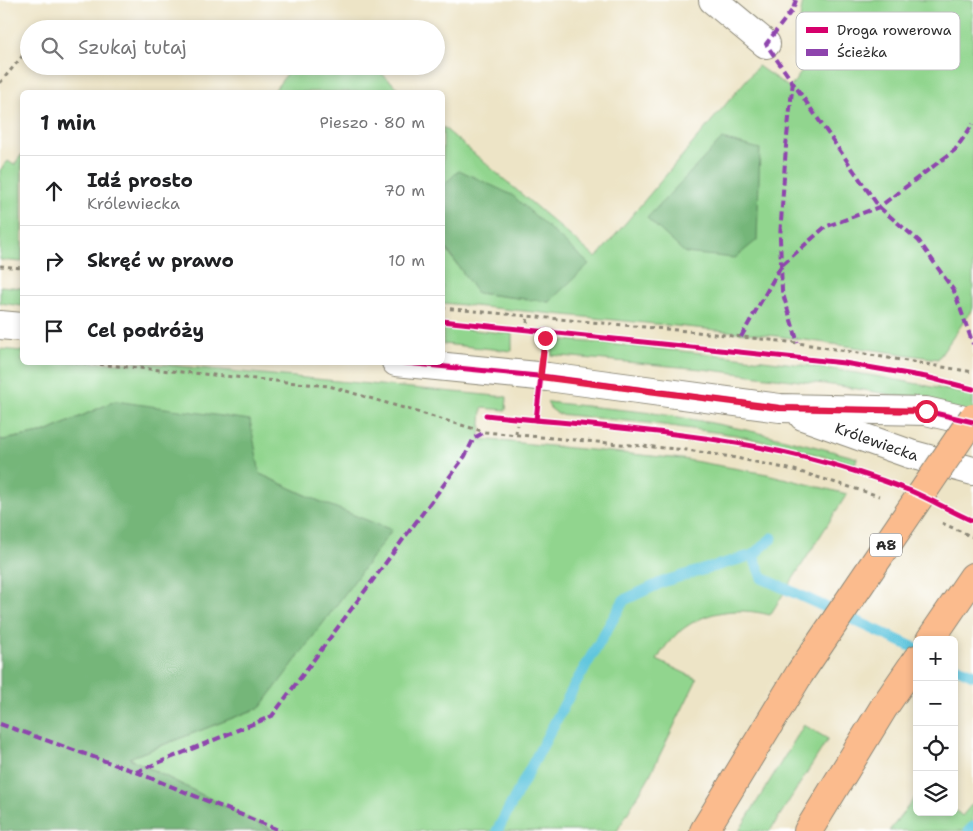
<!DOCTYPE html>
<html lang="pl">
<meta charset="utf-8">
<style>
:root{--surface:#fff;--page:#f2f2f2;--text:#202124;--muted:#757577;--line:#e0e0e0}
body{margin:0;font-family:"Shantell Sans",sans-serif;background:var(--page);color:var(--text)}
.controls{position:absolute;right:15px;bottom:15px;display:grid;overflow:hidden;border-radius:8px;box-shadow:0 2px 8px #0003}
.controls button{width:45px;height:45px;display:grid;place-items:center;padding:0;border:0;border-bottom:1px solid var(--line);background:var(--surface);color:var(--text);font:25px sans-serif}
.stop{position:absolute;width:15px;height:15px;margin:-11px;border:4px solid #e11d48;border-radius:50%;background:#fff}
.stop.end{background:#e11d48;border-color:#fff;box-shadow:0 1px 5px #0008}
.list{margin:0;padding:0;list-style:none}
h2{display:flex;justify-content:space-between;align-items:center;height:65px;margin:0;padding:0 20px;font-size:21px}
h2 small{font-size:16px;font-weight:400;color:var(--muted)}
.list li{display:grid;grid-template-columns:32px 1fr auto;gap:15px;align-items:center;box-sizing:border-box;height:70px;padding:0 20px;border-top:1px solid var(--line)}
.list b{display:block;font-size:19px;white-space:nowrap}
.list p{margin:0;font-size:16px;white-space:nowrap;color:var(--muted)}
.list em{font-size:16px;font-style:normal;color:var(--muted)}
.icon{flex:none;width:28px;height:28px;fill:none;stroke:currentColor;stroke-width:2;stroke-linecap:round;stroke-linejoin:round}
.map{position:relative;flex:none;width:973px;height:831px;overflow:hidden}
.search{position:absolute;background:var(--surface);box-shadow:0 2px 8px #0003;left:20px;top:20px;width:425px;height:55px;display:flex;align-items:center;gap:12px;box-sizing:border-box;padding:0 18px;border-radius:28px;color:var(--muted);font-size:19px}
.panel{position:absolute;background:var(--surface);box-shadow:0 2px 8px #0003;left:20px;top:90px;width:425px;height:275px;border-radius:8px}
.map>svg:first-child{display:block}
</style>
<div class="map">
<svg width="973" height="831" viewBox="0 0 973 831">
<rect width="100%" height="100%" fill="#fff"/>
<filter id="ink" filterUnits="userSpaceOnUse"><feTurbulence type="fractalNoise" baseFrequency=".02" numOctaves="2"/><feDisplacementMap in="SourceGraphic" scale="10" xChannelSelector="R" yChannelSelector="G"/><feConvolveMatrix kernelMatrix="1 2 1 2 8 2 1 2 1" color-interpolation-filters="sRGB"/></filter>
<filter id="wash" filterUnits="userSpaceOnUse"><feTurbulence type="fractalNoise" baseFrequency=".0096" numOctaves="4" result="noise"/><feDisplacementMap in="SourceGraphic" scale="20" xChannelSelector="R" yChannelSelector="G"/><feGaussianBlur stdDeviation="1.12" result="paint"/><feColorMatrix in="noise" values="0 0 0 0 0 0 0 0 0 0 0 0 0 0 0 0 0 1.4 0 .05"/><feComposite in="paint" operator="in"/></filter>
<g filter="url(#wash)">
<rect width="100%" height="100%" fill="#ede4c6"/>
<!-- green -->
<g fill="#91d58e" stroke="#5e805c">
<path d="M 804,0 L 973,0 L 973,308 L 938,359 L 777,336 L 443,303 L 442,244 L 478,293 L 549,302 L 459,170 L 443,186 L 443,127 L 596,258 L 758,66 L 790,88 L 805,67 C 802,44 796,23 804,0 Z"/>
<path d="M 293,66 L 373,66 L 403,92 L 273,92 Z"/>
<path d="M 22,154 L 22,262 L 0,260 L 0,170 L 8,161 L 14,165 Z"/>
<path d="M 0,286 L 22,288 L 22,306 L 0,303 Z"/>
<path d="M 443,327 L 512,334 L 512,351 L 443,344 Z"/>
<path d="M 565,340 C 702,353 839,364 973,396 L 973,414 L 899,396 L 840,386 L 702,369 L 551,355 L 554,347 Z"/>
<path d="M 0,349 L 22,351 L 22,362 L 146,363 L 507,397 L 506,410 L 482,408 L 480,439 L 682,459 L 767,474 L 847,494 L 770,615 C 724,603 680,617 657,660 L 697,679 L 649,777 L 617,831 L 274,831 L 129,758 L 261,707 L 321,502 L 260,474 L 115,401 L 46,432 L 3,440 L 0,439 Z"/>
<path d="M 547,402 C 583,406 618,409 653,413 C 722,423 790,439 857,458 L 855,464 L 736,435 L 648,423 L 558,414 L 550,408 Z"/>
<path d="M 804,725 L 828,739 L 770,831 L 739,831 Z"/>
<path d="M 917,795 L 917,812 L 954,812 L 954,809 L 962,816 L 973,803 L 973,831 L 889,831 Z"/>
</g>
<!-- forest -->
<g fill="#74b679" stroke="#507052">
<path d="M 722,139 L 760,149 L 757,240 L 735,258 L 685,253 L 647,218 Z"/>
<path d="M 459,170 L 512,195 L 589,264 L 549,302 L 477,293 L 443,244 L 443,186 Z"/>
<path d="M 115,401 L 250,420 L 260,474 L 321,502 L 392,530 L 261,707 L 129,758 L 274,831 L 0,831 L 0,439 L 3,440 L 46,432 Z"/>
</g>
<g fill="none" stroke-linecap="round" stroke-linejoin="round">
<!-- stream -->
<g stroke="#60c6de" stroke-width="11">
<path d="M 753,555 L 762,578 L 917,649"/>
<path d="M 954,666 L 973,675"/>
<path d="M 497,831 L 577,681 L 624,600 L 665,581 L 753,555 L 772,538"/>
<path d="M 969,831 L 973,827"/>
</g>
</g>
</g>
<g filter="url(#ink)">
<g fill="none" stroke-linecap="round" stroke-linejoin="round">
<defs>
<path id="minor" d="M 713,0 L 766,44"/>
<g id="tertiary">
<path d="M 0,325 L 22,327"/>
<path d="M 396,362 L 548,377 L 780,408 L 926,411 L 973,422"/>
<path id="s1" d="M 803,416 L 910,454 L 973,471"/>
</g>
<g id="motorway">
<path d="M 930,640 L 973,577"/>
<path d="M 704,831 L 800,673"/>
<path d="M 808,831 L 884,707 L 917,659"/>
</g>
</defs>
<!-- minor casing -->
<use href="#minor" stroke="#8c8878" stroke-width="30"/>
<!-- tertiary casing -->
<use href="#tertiary" stroke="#8c8878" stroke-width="30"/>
<!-- motorway casing -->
<use href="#motorway" stroke="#8c8878" stroke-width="30"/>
<!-- path -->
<g stroke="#8c8878" stroke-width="3" stroke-dasharray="4 4" stroke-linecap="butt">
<path d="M 0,83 L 29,48"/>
<path d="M 0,266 L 22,268"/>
<path d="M 442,308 L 697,332 L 798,343 L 973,372"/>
<path d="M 527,323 L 528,316"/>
<path d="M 76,362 L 329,386 L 485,432 L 687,450 L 731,457 L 794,470 L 879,496"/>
<path d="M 516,434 L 517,425"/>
<path d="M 942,523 L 973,537"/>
</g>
<!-- minor -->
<use href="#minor" stroke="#fff" stroke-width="28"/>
<!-- tertiary -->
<use href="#tertiary" stroke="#fff" stroke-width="28"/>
<!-- motorway -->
<use href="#motorway" stroke="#fbbb8d" stroke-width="28"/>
<defs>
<path id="motorway-bridge" d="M 800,673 L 973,418"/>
</defs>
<!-- motorway-bridge casing -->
<use href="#motorway-bridge" stroke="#8c8878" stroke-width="30" stroke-linecap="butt"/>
<!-- motorway-bridge -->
<use href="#motorway-bridge" stroke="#fbbb8d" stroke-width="28"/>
<!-- quiet -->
<g stroke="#8e44ad" stroke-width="4" stroke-dasharray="8 4" stroke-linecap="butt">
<path d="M 796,0 L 793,9 L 766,44 L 879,207 L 919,241 L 954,291 L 973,344"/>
<path d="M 793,81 L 786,146 L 780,238 L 782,291 L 798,343"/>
<path d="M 741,337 L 781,266 L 825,227 L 879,207 L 955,150 L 973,124"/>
<path d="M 0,724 L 136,772 L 272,716 L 465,456 L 474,438 L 485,432"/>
<path d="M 136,772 L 281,831"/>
</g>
<defs>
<g id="cycleway">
<path d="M 442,321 L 844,363 L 926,377 L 973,389"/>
<path d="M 396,362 L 548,377 L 780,408 L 926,411 L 973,422"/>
<path d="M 486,415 C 609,428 735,433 854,471 C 873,477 893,484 911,491 C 932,500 952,512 973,521"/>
<path d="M 536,420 L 546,331"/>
</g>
</defs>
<!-- cycleway casing -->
<use href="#cycleway" stroke="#fff" stroke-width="8"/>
<!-- cycleway -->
<use href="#cycleway" stroke="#d6006c" stroke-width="5"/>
</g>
</g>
<g fill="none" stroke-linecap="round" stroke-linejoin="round" filter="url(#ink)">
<!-- route -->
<path stroke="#e11d48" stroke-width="6" d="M 545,338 L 540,377 L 780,408 L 926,411"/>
</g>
<g text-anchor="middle" stroke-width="4" stroke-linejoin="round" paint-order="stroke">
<!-- shield labels -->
<rect fill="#fff" stroke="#6b6b6b" stroke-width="1" x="870" y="533.5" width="32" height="23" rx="4"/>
<g font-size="14" font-weight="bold" fill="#2b2b2b">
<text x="886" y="550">A8</text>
</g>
<!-- street labels -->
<g font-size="15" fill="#2b2b2b" stroke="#fff">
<text dy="5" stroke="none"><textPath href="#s1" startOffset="78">Królewiecka</textPath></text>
</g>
</g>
<!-- legend -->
<rect x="796" y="12" width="164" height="58" rx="8" fill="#fff" stroke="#bfbfbf" stroke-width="1"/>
<rect x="806" y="27" width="22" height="6" fill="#d6006c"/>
<rect x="806" y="49" width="22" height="7" fill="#8e44ad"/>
<g font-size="14" fill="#2b2b2b">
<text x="837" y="35">Droga rowerowa</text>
<text x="837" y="57">Ścieżka</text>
</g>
</svg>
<div class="controls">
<button>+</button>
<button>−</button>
<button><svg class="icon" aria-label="locate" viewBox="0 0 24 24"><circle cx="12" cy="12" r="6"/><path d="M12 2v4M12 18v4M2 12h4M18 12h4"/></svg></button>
<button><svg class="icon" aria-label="layers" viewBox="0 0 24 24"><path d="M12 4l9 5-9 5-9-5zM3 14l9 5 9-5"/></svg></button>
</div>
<div class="stop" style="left:926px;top:411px"></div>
<div class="stop end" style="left:545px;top:338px"></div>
<div class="search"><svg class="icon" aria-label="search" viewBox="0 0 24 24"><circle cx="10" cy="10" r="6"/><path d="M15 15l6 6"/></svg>Szukaj tutaj</div>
<section class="panel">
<h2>1 min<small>Pieszo · 80 m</small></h2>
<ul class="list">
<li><svg class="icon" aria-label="ahead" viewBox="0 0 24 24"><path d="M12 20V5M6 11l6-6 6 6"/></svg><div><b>Idź prosto</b><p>Królewiecka</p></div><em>70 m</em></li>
<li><svg class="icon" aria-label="right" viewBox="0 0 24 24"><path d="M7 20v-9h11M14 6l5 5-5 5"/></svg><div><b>Skręć w prawo</b></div><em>10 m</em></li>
<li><svg class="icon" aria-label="arrive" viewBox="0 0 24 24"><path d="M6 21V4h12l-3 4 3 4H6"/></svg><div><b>Cel podróży</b></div></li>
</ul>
</section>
</div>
